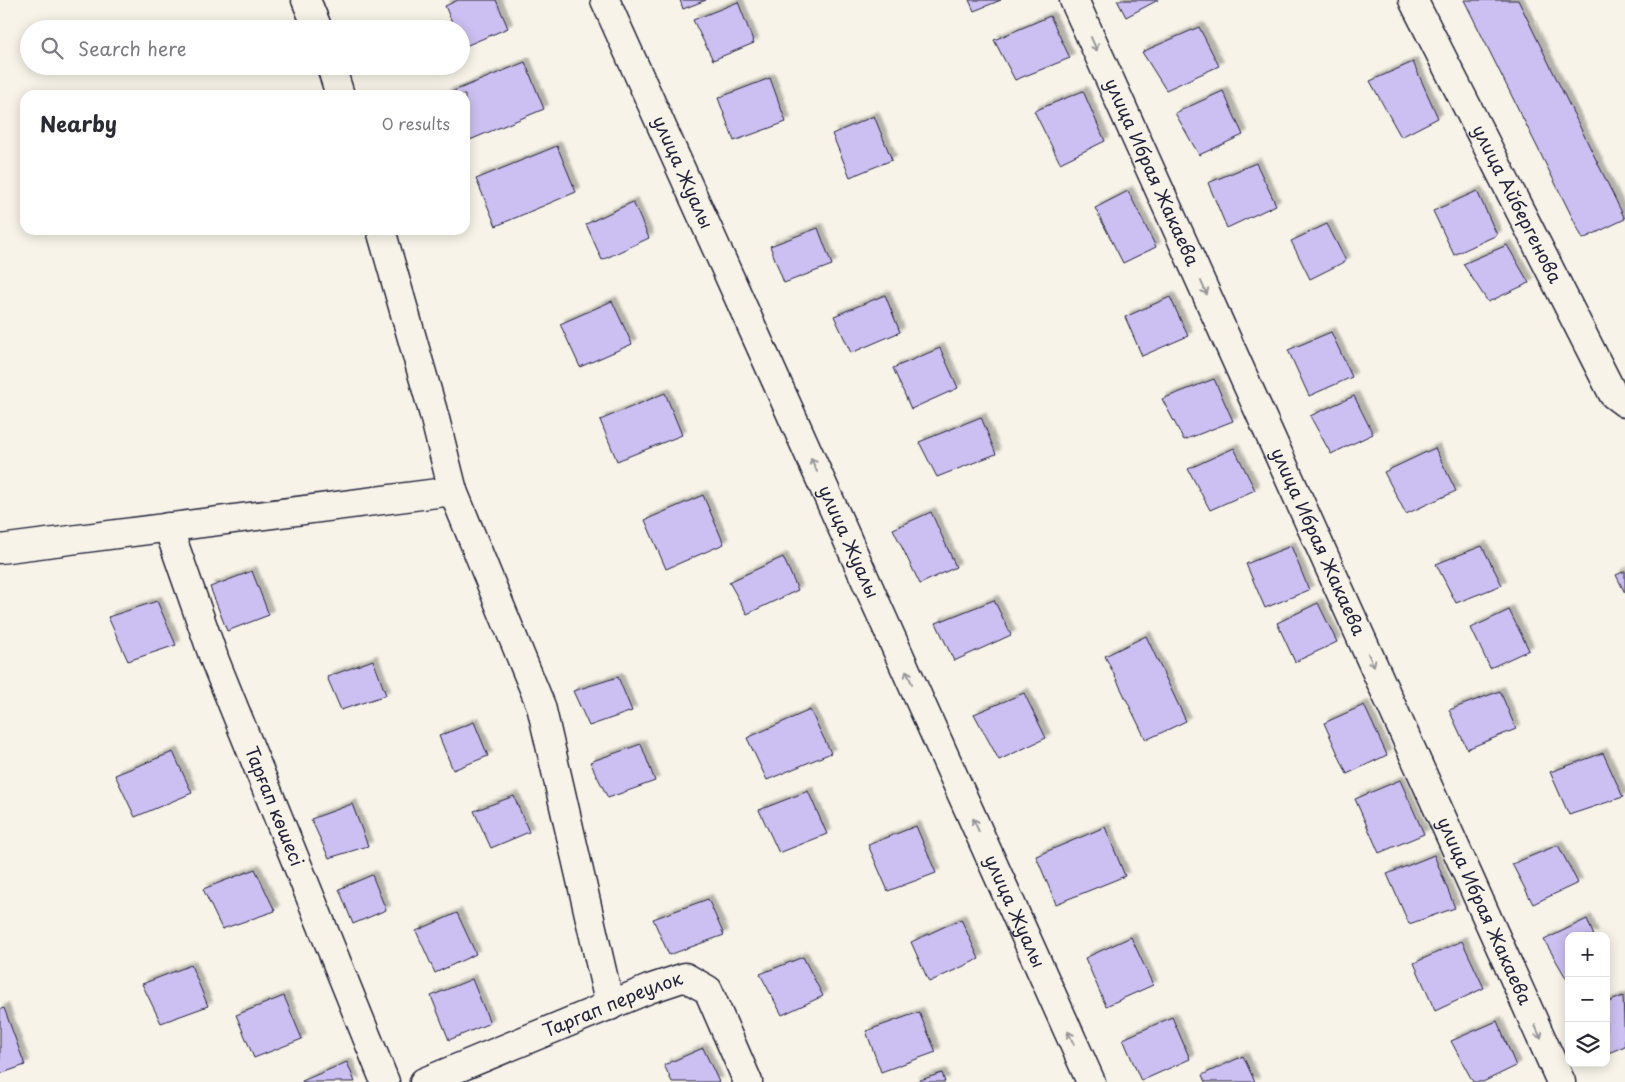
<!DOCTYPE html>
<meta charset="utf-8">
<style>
:root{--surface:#fff;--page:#f7f7f7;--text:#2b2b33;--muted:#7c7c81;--line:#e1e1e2}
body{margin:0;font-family:"Playpen Sans",sans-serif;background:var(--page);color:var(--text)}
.controls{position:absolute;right:15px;bottom:15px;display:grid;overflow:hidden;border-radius:10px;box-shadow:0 2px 12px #0003}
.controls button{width:45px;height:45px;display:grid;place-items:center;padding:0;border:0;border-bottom:1px solid var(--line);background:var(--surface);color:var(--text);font:25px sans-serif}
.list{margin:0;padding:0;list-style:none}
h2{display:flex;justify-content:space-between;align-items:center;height:65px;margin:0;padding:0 20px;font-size:21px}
h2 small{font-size:16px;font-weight:400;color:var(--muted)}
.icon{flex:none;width:28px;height:28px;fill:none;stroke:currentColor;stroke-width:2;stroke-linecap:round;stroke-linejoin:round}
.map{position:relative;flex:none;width:1625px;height:1082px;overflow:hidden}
.search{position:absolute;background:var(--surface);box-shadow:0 2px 12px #0003;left:20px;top:20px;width:450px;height:55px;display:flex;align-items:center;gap:12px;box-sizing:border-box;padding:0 18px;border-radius:28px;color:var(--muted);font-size:19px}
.panel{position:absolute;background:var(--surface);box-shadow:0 2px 12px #0003;left:20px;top:90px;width:450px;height:145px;border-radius:15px}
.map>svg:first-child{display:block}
</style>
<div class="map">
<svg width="1625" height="1082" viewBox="0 0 1625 1082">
<defs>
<filter id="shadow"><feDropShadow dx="4.5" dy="-4.5" stdDeviation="1" flood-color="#0004"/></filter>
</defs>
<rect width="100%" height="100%" fill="#f7f3e8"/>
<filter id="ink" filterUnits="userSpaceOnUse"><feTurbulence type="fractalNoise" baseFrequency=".02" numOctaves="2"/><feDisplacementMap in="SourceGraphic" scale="10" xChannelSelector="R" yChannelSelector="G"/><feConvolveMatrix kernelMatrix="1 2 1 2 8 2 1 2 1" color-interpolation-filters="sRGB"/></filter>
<g filter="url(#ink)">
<!-- building -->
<g fill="#ccbff1" stroke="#22223b" filter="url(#shadow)">
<path d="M 458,0 L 496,0 L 508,28 L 463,47 L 461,29 L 455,29 L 445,6 Z"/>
<path d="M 680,0 L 706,0 L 683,9 Z"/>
<path d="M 969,0 L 1001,0 L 974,11 Z"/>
<path d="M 1117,0 L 1158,0 L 1126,17 Z"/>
<path d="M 1464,0 L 1518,0 L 1625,219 L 1583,239 Z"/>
<path d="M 738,2 L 754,43 L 713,60 L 693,20 Z"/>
<path d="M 1050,16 L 1070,58 L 1015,80 L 994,40 Z"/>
<path d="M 1199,27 L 1219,66 L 1166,90 L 1142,52 Z"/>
<path d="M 525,62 L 544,109 L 465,142 L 465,95 L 444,95 Z"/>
<path d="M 1413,62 L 1438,118 L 1401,137 L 1370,81 Z"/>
<path d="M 770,78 L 786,122 L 734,141 L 718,98 Z"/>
<path d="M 1083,91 L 1105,141 L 1060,163 L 1034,111 Z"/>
<path d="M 1223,91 L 1243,135 L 1199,155 L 1175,113 Z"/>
<path d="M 874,116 L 892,160 L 850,177 L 832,134 Z"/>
<path d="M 557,146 L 576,192 L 496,226 L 476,179 Z"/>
<path d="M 1256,163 L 1276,205 L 1227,228 L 1208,183 Z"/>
<path d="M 1128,191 L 1156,247 L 1123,263 L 1095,208 Z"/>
<path d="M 1477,191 L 1497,235 L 1454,255 L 1433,211 Z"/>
<path d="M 633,202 L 649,238 L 602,260 L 586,224 Z"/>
<path d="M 1327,224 L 1346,261 L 1310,279 L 1291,241 Z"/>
<path d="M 818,228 L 832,265 L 784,283 L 770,246 Z"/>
<path d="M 1507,245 L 1529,283 L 1488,302 L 1463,264 Z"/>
<path d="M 885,295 L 900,332 L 851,353 L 834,316 Z"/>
<path d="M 1170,297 L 1188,336 L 1142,356 L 1125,317 Z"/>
<path d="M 612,301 L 632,344 L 580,367 L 560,324 Z"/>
<path d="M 1331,332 L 1352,377 L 1309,396 L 1288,350 Z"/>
<path d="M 940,348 L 958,388 L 911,409 L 893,368 Z"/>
<path d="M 1214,379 L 1233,421 L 1184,440 L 1162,399 Z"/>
<path d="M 665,393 L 682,435 L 617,461 L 600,420 Z"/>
<path d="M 1354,396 L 1373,434 L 1331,454 L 1310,416 Z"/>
<path d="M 981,417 L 996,454 L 937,477 L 919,442 Z"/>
<path d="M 1234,448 L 1255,490 L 1210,510 L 1188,469 Z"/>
<path d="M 1435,448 L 1456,491 L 1406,514 L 1384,472 Z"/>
<path d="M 703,495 L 724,544 L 666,569 L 645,520 Z"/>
<path d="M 931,512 L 956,567 L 920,584 L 893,529 Z"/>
<path d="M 1291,546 L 1309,590 L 1265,608 L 1246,564 Z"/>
<path d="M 1482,546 L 1502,585 L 1456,603 L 1436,564 Z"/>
<path d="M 783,557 L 798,590 L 747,614 L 729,582 Z"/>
<path d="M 252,571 L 269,615 L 227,631 L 210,587 Z"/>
<path d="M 1625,571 L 1625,593 L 1616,575 Z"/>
<path d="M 994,600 L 1011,635 L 954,661 L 936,623 Z"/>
<path d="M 157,601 L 176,645 L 128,661 L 108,617 Z"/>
<path d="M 1318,603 L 1337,642 L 1295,662 L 1277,623 Z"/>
<path d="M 1509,610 L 1529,650 L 1490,668 L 1471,628 Z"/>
<path d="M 1146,636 L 1186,721 L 1146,740 L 1105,656 Z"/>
<path d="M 373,660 L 386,695 L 341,710 L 327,677 Z"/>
<path d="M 618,677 L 632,711 L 589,726 L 573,691 Z"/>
<path d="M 1500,691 L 1516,729 L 1467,749 L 1449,710 Z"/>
<path d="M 1024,693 L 1046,738 L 999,760 L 974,714 Z"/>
<path d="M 1364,705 L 1387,755 L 1347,774 L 1324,723 Z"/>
<path d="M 810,710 L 831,753 L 767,780 L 747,738 Z"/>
<path d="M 474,722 L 488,756 L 453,770 L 439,736 Z"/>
<path d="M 641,744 L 655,781 L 608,798 L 590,762 Z"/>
<path d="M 173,752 L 192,793 L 135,817 L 115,775 Z"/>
<path d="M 1603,753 L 1623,797 L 1569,815 L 1550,772 Z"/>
<path d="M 1400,780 L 1424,834 L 1379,853 L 1355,799 Z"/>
<path d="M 808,791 L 827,834 L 779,853 L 759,810 Z"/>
<path d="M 514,796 L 529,832 L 491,848 L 474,811 Z"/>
<path d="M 352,804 L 368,846 L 329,858 L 311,819 Z"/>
<path d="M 916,826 L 936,873 L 888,891 L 868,845 Z"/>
<path d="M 1105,827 L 1125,876 L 1056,904 L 1036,856 Z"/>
<path d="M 1558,845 L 1578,883 L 1533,904 L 1512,864 Z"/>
<path d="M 1434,855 L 1455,908 L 1409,924 L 1387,874 Z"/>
<path d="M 255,869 L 275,911 L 222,929 L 203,889 Z"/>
<path d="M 372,875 L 386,910 L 353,924 L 339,889 Z"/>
<path d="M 708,899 L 724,935 L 669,955 L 653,919 Z"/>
<path d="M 457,913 L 476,954 L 435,973 L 416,931 Z"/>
<path d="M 961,919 L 979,959 L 929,982 L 911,942 Z"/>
<path d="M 1587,919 L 1594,936 L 1569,936 L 1569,983 L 1544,940 Z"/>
<path d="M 1131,937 L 1153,985 L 1106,1006 L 1085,958 Z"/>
<path d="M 1462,941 L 1484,988 L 1435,1011 L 1414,963 Z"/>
<path d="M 803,957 L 823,996 L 782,1015 L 760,974 Z"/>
<path d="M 191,965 L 208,1006 L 161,1023 L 142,984 Z"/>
<path d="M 472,979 L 490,1023 L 449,1040 L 431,996 Z"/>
<path d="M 284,996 L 302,1039 L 254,1058 L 236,1015 Z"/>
<path d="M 1623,996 L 1625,1046 L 1606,1054 L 1606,1003 Z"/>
<path d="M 4,1008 L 25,1065 L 0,1074 L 0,1009 Z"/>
<path d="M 919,1012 L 936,1052 L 881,1072 L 866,1031 Z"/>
<path d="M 1172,1017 L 1190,1059 L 1141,1081 L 1123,1039 Z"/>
<path d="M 1497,1021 L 1516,1066 L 1483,1082 L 1473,1082 L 1451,1041 Z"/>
<path d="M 703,1048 L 719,1082 L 672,1082 L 664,1065 Z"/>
<path d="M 1243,1056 L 1255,1082 L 1205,1082 L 1202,1075 Z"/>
<path d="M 347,1062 L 355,1082 L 302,1082 L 302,1081 Z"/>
<path d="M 942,1073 L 945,1082 L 914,1082 Z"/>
</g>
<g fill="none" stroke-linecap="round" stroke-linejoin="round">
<defs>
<g id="minor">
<path d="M 306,0 L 318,29"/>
<path id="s1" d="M 605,0 L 1091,1082"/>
<path id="s2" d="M 1074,0 L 1561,1082"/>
<path id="s3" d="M 1413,0 L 1613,394 L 1625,403"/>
<path d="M 331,66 L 340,95"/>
<path d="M 381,230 L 434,415 L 453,491 L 541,706 L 610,1006"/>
<path id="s4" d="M 168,527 L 215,661 L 385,1082"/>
<path d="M 0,549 L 453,491"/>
<path id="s5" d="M 424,1082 L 649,989 L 685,977 L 708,990 L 748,1082"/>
</g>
</defs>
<!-- minor casing -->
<use href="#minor" stroke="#22223b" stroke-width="31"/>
<!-- minor -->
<use href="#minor" stroke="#f7f3e8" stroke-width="28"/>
</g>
<!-- one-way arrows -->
<defs><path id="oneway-shaft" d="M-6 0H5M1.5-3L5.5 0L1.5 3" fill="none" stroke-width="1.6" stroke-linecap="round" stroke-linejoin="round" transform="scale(1.25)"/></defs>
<g stroke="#97959a">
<use href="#oneway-shaft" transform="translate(1094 44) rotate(66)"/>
<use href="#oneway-shaft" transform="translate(1204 288) rotate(66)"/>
<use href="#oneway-shaft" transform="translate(814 465) rotate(-114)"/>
<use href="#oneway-shaft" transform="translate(1371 660) rotate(66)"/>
<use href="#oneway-shaft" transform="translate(909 677) rotate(-114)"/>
<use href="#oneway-shaft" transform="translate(976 825) rotate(-114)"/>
<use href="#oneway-shaft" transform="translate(1538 1032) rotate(66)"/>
<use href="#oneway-shaft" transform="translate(1071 1038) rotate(-114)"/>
</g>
</g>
<g text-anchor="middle" stroke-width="4" stroke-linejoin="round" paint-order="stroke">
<!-- street labels -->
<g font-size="18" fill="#22223b" stroke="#f7f3e8">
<text dy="6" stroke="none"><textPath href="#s1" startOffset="189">улица Жуалы</textPath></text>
<text dy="6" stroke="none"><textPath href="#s2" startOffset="189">улица Ибрая Жакаева</textPath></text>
<text dy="6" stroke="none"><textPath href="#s3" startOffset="229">улица Айбергенова</textPath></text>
<text dy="6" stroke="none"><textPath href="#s1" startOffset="594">улица Жуалы</textPath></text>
<text dy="6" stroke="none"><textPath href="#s2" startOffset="594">улица Ибрая Жакаева</textPath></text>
<text dy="6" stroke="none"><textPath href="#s4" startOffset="299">Тарғап көшесі</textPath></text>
<text dy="6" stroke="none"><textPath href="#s1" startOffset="999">улица Жуалы</textPath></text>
<text dy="6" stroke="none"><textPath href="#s2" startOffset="999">улица Ибрая Жакаева</textPath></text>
<text dy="6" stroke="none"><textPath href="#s5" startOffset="204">Таргап переулок</textPath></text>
</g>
</g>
</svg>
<div class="controls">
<button>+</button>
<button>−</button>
<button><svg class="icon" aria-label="layers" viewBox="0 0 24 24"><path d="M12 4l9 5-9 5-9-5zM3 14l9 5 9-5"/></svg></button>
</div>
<div class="search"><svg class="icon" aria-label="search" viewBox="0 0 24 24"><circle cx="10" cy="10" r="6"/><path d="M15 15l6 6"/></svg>Search here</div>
<section class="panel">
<h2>Nearby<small>0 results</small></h2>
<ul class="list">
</ul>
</section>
</div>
